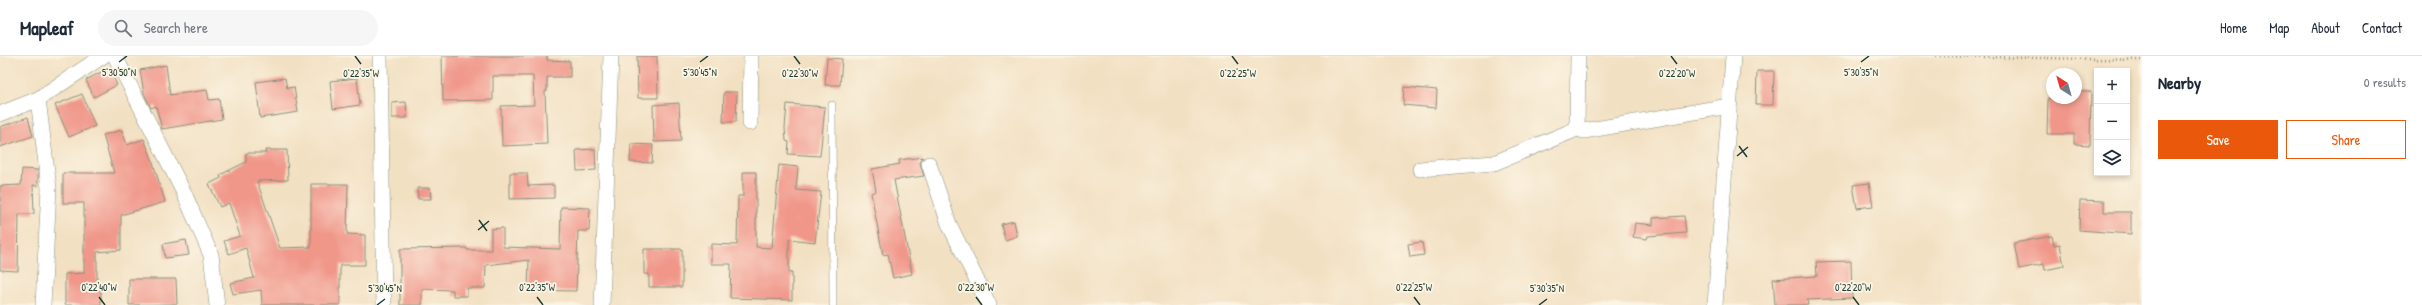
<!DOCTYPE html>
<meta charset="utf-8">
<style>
:root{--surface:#fff;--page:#f6f6f7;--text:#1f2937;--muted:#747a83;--line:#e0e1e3;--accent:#ea580c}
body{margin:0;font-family:"Patrick Hand",sans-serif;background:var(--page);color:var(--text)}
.controls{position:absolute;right:12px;top:12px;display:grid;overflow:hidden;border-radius:0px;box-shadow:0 2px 6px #0003}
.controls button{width:36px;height:36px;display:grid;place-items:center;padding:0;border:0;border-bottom:1px solid var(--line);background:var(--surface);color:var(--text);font:20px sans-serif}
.compass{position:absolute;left:2046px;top:12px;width:36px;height:36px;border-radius:50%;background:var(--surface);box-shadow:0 2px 6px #0003;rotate:323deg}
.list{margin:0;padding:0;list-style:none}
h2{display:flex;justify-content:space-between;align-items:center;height:52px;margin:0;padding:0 16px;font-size:17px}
h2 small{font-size:13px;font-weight:400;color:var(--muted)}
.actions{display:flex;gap:8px;padding:12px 16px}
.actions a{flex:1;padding:9px 0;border:1px solid var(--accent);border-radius:0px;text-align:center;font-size:14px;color:var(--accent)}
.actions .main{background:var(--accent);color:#fff}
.icon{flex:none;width:22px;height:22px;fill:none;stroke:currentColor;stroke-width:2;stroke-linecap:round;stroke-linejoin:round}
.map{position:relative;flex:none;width:2142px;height:249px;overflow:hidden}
header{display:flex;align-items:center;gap:24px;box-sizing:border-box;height:56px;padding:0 20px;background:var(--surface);border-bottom:1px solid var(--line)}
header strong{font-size:19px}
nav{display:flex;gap:22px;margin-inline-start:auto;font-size:14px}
.search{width:280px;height:36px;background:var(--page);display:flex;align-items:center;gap:10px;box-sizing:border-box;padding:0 14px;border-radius:22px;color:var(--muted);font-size:15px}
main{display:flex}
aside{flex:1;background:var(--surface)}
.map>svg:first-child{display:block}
</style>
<header>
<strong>Mapleaf</strong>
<div class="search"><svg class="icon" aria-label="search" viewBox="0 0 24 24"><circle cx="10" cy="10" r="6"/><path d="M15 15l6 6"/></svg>Search here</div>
<nav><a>Home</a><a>Map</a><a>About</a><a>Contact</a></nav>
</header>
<main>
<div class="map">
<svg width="2142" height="249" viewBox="0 0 2142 249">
<rect width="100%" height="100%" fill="#fcf5e5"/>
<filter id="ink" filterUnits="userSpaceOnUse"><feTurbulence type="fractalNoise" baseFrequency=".025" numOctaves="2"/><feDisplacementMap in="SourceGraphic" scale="8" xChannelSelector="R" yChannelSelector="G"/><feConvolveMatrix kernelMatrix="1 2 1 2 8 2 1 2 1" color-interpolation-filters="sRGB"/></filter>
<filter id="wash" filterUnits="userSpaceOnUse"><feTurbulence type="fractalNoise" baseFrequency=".012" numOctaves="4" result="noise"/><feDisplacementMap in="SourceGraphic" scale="16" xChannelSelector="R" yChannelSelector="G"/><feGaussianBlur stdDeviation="0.9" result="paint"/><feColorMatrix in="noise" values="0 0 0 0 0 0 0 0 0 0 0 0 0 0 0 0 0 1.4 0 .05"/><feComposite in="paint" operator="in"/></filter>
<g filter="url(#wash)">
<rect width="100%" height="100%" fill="#f2e0c2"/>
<g id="blocks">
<!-- building -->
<g fill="#f0978a">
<path d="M 442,0 L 547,0 L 547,4 L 570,5 L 570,21 L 547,21 L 547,35 L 545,35 L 547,88 L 502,90 L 501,50 L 534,49 L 533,20 L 493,20 L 493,44 L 443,45 Z"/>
<path d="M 637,0 L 657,0 L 658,42 L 638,42 Z"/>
<path d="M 827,2 L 842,3 L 840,29 L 825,29 Z"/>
<path d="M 166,9 L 170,39 L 207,34 L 209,44 L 219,43 L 222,63 L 162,73 L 156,50 L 151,52 L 144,37 L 140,14 Z"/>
<path d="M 105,14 L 110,14 L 117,29 L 94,41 L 86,24 Z"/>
<path d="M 1757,15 L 1774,15 L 1773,49 L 1756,49 Z"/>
<path d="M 285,22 L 287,32 L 294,31 L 298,56 L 260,62 L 256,26 Z"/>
<path d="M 357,22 L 360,49 L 333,53 L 330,25 Z"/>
<path d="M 1404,31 L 1437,34 L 1436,52 L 1403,49 Z"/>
<path d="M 724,36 L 737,36 L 736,66 L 723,66 Z"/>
<path d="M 2076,36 L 2091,36 L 2090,89 L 2074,88 L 2074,78 L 2047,78 L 2048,42 L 2076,42 Z"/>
<path d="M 82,38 L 95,70 L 69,81 L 55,49 Z"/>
<path d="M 406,46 L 407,62 L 392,62 L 392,47 Z"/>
<path d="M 679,47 L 681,85 L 654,86 L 653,49 Z"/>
<path d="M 787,48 L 825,51 L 820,100 L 788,98 L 789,86 L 786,85 L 785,72 Z"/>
<path d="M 28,61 L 33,80 L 0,91 L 0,71 Z"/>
<path d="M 122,74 L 127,89 L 144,83 L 152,103 L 165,146 L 121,159 L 121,194 L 97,196 L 97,227 L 101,227 L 101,249 L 65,249 L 65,218 L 84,217 L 84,147 L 63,147 L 63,117 L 114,117 L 103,79 Z"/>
<path d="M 631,88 L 653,89 L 652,107 L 630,106 Z"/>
<path d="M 595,93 L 596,114 L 577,115 L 576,94 Z"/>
<path d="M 265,94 L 287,94 L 288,124 L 257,125 L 280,192 L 311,191 L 311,128 L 348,128 L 347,178 L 365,179 L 365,209 L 340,209 L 340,249 L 262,249 L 261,234 L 233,238 L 230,227 L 254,222 L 246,192 L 229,198 L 224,185 L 240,180 L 229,147 L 220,151 L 209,128 L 221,122 L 220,119 L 246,106 L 246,97 L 266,97 Z"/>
<path d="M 923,101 L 920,107 L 924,120 L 894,124 L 912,218 L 893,222 L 888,198 L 883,199 L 871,137 L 876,135 L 872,113 L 900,108 L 899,104 Z"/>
<path d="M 779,109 L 798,111 L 796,134 L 821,136 L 815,186 L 789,183 L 789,217 L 792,217 L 792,244 L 730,242 L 731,208 L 711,208 L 711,188 L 737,189 L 738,140 L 743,140 L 743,116 L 756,116 L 756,191 L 772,192 Z"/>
<path d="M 22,113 L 38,114 L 38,130 L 33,129 L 34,158 L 19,158 L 18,215 L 0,214 L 0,130 L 21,129 Z"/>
<path d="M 510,117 L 527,117 L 528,130 L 554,129 L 554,142 L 510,143 Z"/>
<path d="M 1869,127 L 1873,150 L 1857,152 L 1853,129 Z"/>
<path d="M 417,132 L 430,132 L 431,143 L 418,143 Z"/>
<path d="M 2080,144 L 2104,145 L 2104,156 L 2131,156 L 2131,178 L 2079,174 Z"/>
<path d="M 561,151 L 590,152 L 589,175 L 578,175 L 576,235 L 528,234 L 529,204 L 486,209 L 485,232 L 467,232 L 467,240 L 453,240 L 453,234 L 422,233 L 422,249 L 400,249 L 400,193 L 467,192 L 467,194 L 491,194 L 491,173 L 503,172 L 503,191 L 560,193 Z"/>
<path d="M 1684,160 L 1686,177 L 1648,180 L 1647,183 L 1633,181 L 1635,167 L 1653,169 L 1653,162 Z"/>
<path d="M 1014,165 L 1017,180 L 1005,184 L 1001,168 Z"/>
<path d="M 2052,180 L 2054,189 L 2060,188 L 2064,210 L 2045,214 L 2044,208 L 2019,213 L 2014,187 Z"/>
<path d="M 186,184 L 189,199 L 165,202 L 163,188 Z"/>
<path d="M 1422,186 L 1424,199 L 1410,201 L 1408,188 Z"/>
<path d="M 644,193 L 682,193 L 682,231 L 649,231 L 649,218 L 644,218 Z"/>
<path d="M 1851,205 L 1852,242 L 1807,244 L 1808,249 L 1775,249 L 1773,223 L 1817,220 L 1816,206 Z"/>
<path d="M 129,223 L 176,223 L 177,248 L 129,249 Z"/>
</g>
</g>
</g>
<g filter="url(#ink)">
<use href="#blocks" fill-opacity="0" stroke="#888e7b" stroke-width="1"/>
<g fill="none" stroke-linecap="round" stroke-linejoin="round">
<defs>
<path id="lane" d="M 832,49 L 833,249"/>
<g id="street">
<path d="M 115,0 L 184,137 L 211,199 L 217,249"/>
<path d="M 380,0 L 384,249"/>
<path d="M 38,43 L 49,132 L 43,249"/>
<path d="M 0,58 L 38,43 L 103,0"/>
<path d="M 750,67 L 751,0"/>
<path d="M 1577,73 L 1578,0"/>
<path d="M 929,108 L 949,168 L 989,249"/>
<path d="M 1420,113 L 1494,107 L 1577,73 L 1584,75 L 1729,50"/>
<path d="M 602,249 L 611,0"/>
<path d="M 1715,249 L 1733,0"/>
</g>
</defs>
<!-- lane casing -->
<use href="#lane" stroke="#888e7b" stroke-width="8"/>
<!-- street casing -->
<use href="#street" stroke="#888e7b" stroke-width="16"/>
<!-- path -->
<path stroke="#888e7b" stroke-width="2.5" stroke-dasharray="1 3" stroke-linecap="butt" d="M 1936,0 L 2142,4"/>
<!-- lane -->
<use href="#lane" stroke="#fff" stroke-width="7"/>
<!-- street -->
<use href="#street" stroke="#fff" stroke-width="15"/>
</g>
</g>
<!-- ticks -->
<path fill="none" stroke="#1f3d34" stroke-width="1.5" d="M 355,0 L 361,8M 794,0 L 800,8M 1232,0 L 1238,8M 1671,0 L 1677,8M 119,6 L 127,0M 700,6 L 708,0M 1861,6 L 1869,0M 1739,90 L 1747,101M 1737,100 L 1748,91M 479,164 L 487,175M 478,174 L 489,165M 99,241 L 105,249M 537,241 L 543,249M 976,241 L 982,249M 1414,241 L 1420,249M 1853,241 L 1859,249M 377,249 L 385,243M 1539,249 L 1547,243"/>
<g font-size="10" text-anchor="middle" fill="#1f3d34" stroke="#fcf5e5" stroke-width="3.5" stroke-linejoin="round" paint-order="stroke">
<text x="119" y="20">5°30'50"N</text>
<text x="700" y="20">5°30'45"N</text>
<text x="1861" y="20">5°30'35"N</text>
<text x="361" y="21">0°22'35"W</text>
<text x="800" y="21">0°22'30"W</text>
<text x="1677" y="21">0°22'20"W</text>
<text x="1238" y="21">0°22'25"W</text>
<text x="99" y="235">0°22'40"W</text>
<text x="537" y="235">0°22'35"W</text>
<text x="976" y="235">0°22'30"W</text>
<text x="1414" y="235">0°22'25"W</text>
<text x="1853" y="235">0°22'20"W</text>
<text x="385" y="236">5°30'45"N</text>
<text x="1547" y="236">5°30'35"N</text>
</g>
</svg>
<div class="controls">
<button>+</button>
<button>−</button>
<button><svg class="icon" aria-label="layers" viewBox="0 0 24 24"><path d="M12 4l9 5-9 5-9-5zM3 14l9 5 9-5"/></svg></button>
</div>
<svg class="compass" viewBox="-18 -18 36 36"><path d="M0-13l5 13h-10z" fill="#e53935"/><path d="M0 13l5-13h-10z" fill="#747a83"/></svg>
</div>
<aside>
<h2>Nearby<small>0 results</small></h2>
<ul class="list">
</ul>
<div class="actions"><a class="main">Save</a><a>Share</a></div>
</aside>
</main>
